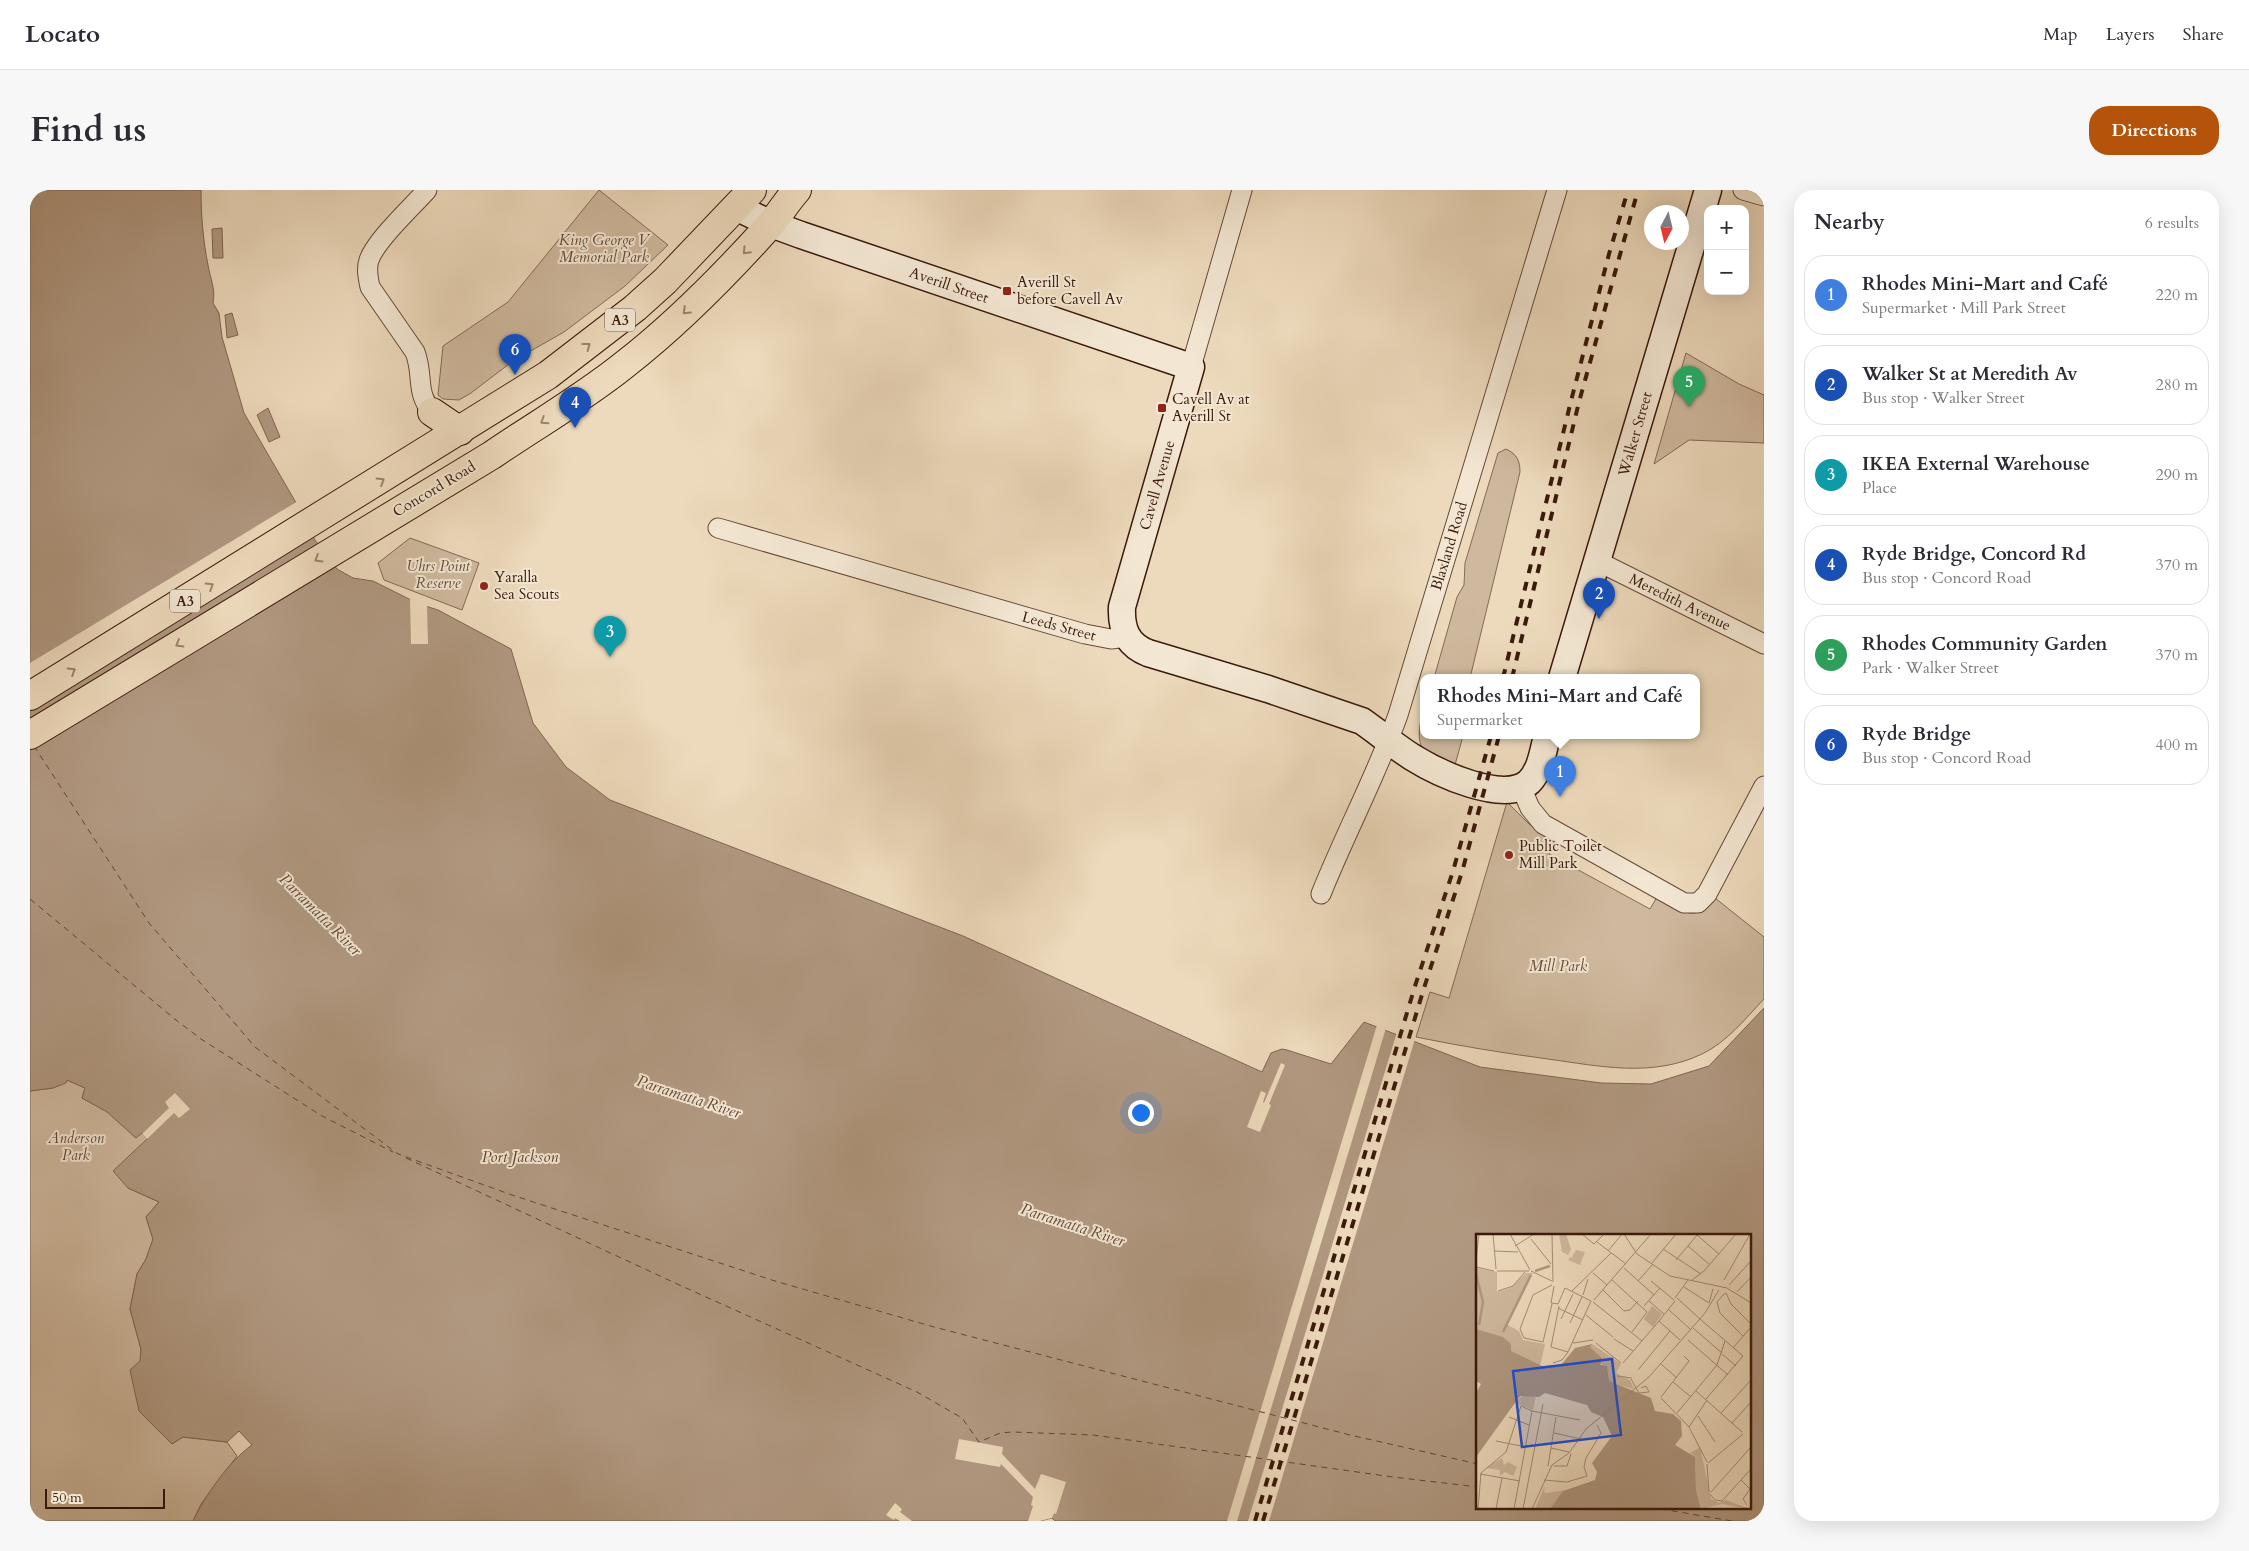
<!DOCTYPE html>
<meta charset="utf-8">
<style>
:root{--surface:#fff;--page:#f7f7f7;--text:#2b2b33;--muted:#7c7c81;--line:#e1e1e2;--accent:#b45309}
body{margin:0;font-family:Cardo,serif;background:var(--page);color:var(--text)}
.controls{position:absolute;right:15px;top:15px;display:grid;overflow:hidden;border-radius:10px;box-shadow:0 5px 20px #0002}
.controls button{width:45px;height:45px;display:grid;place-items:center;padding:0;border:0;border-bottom:1px solid var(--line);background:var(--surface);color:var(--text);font:25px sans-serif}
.compass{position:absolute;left:1614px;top:15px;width:45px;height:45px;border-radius:50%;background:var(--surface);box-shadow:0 5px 20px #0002;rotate:187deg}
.scale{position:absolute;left:15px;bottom:12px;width:120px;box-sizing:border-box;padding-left:5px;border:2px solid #3b190b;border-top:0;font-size:14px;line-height:18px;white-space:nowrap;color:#3b190b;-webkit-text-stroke:4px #f3e7d3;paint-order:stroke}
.you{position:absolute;left:1110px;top:922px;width:18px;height:18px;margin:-12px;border:4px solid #fff;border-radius:50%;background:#1a73e8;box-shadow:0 0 0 8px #1a73e833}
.badge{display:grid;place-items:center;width:32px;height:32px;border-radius:50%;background:var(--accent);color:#fff;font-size:16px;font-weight:700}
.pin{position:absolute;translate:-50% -41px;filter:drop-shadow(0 1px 2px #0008)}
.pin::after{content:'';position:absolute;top:26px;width:18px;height:15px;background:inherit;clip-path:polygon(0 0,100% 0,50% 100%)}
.popup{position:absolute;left:1390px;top:484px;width:280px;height:65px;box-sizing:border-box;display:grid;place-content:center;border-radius:10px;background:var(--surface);filter:drop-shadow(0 1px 4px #0005);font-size:16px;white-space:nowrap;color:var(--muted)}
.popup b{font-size:19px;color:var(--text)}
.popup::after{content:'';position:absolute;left:50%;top:100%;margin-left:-10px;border:10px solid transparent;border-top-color:var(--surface)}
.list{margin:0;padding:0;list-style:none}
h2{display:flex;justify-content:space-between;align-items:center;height:65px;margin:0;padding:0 20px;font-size:21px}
h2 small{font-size:16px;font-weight:400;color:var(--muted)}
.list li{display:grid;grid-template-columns:32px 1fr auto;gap:15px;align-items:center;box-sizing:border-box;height:80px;margin:0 10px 10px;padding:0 10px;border:1px solid var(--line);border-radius:20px}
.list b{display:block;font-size:19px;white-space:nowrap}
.list p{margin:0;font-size:16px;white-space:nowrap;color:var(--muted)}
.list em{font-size:16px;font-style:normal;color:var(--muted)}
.map{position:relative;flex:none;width:1734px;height:1331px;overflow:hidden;border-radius:20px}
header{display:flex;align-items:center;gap:30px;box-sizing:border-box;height:70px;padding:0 25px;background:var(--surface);border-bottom:1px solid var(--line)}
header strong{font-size:24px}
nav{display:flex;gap:28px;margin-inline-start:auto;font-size:18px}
.intro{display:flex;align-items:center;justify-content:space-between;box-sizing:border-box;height:120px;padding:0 30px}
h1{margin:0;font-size:35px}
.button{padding:12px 22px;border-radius:20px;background:var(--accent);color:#fff;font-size:18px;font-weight:700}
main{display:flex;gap:30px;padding:0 30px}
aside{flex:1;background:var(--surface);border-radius:20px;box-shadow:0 5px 20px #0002}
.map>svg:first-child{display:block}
</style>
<header>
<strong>Locato</strong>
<nav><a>Map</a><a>Layers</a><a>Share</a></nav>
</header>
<div class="intro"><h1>Find us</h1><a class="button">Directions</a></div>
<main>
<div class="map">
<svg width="1734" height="1331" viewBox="0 0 1734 1331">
<rect width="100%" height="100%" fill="#eddabc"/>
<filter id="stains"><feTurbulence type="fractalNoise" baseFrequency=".004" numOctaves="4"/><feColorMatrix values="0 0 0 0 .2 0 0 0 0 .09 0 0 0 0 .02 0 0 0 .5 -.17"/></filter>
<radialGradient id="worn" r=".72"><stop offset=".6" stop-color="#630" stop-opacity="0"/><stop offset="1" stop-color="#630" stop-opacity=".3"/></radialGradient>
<!-- green -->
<g fill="#cfb99e" stroke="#856954">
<path d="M 569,0 L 638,55 L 595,96 L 534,142 L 483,171 L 441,203 L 429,210 L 413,209 L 408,205 L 413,156 L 478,112 Z"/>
<path d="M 1656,163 L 1709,194 L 1734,205 L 1734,253 L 1659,250 L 1624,274 Z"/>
<path d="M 1476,259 C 1487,264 1490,271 1490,282 L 1440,488 L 1404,488 L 1427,407 L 1434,395 L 1435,373 L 1468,263 Z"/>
<path d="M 380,348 L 449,373 L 432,420 L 354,390 L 348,373 Z"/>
<path d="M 1394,519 L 1394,546 L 1433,546 L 1425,575 C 1417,572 1405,570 1398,565 C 1384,554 1390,533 1394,519 Z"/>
<path d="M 1477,612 L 1499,634 L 1525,651 L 1519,664 L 1620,719 L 1627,707 C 1649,720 1666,735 1685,708 L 1734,747 L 1734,809 C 1715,829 1697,852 1672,864 C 1622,888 1569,876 1518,869 C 1473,863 1430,856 1386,847 L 1400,802 L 1419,808 Z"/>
<path d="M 37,890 L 55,898 L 52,908 L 77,921 L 106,948 L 111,943 L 118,949 L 98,998 L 129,1012 L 116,1027 L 123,1049 L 116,1069 L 107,1084 L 100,1119 L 111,1159 L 109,1220 L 142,1254 L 153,1247 L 197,1252 L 207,1266 L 171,1314 L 163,1331 L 0,1331 L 0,901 L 23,898 Z"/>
</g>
<!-- water -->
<g fill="#b09880" stroke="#816551" fill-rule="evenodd">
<path d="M 0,0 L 171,0 C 171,25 173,50 178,75 C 180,88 186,99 183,113 L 189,123 L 192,147 L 214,223 L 265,311 L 285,350 L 307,379 L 323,388 L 343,391 L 389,414 L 408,420 L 481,459 L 503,533 L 536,577 L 580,610 L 933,746 L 1232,882 L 1241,863 L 1252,859 L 1257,860 L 1301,874 L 1334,832 L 1450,877 L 1571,893 L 1621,894 L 1679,876 L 1734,818 L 1734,1331 L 1025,1331 L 1022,1328 L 1010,1331 L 163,1331 C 175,1306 199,1271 222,1255 L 209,1241 L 197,1252 L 153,1247 L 142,1254 L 109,1221 L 100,1180 L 110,1171 L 111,1159 L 100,1119 L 107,1084 L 116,1069 L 123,1049 L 116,1027 L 129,1012 L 98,998 L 83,981 L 117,949 L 112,943 L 106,948 L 77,922 L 52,908 L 55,898 L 37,890 L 36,893 L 23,898 L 0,901 ZM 1448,1045 L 1720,1045 L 1720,1317 L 1448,1317 Z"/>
<path d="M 192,38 L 193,68 L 183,68 L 182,39 Z"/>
<path d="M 202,123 L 208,145 L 197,148 L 195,125 Z"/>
<path d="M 238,218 L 250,247 L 239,252 L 227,225 Z"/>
</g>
<!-- pier -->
<g fill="#eddabc">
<path d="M 268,311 L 286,346 L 0,521 L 0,473 Z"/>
<path d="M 380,407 L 397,414 L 398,454 L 381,454 Z"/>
<path d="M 1347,835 L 1356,838 L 1207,1331 L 1197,1331 Z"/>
<path d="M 1367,842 L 1385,849 L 1239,1331 L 1218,1331 Z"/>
<path d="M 1251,873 L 1255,875 L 1239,914 L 1241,915 L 1230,942 L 1217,937 L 1231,901 L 1236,903 L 1233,912 L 1234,913 Z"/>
<path d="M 145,903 L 160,919 L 149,928 L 144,923 L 117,949 L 112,944 L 139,918 L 135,912 Z"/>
<path d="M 929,1249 L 973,1257 L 972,1264 L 1005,1299 L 1011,1284 L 1036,1292 L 1026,1324 L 1024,1323 L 1022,1328 L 1010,1331 L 998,1331 L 1003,1316 L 1001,1315 L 1003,1307 L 971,1274 L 970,1277 L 925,1269 Z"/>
<path d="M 865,1313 L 872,1319 L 870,1322 L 882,1331 L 870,1331 L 865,1328 L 864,1330 L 856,1325 Z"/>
</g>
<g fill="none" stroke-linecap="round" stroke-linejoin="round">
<!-- ferry -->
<g stroke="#644534" stroke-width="1" stroke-dasharray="6 5" stroke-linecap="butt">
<path d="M 4,556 L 119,733 L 225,857 L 368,964 L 482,1005 L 745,1091 L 904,1137 L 1320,1245 L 1448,1274"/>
<path d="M 0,709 L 146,830 L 171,849 L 292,926 L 363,962"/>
<path d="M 376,968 L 645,1093 L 887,1202 L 932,1228 L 949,1252 L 970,1243 L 982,1242 L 1063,1245 L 1363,1287 L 1448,1297"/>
<path d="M 1620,1317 L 1702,1331"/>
<path d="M 1634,1317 L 1643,1319"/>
</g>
<defs>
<g id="street">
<path d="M 397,0 C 382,17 346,50 339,70 C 336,79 338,87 340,97 L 385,162 C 394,185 385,202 402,222"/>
<path d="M 1713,0 L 1734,6"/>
<path d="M 1161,177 L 1212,0"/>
<path d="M 688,338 L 1055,444 L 1081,449 L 1096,447"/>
<path d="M 1567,371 L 1734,454"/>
<path d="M 1491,597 L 1500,618 L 1513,634 L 1654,713 L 1668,713 L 1677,704 L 1734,596"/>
<path d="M 1291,704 C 1315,644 1346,586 1368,525 L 1527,0"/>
</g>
<g id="secondary">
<path d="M 706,17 L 741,34 L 771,45 L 1161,177 L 1092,417 C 1091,439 1097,455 1118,463 L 1238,499 L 1323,528 L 1332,531 C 1349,543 1365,556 1382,567 C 1406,582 1474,615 1499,592 C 1511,580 1513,561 1517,546"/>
<path d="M 1532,488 L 1678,0"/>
</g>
<g id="highway">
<path d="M 402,222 L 430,241"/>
<path d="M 0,506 L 518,185 L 605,118 L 635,91 L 722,0"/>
<path d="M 0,545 L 462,265 C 506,235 553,208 594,175 C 647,134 694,86 739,36 C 749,25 757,11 767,0"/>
</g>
</defs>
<!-- street casing -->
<use href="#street" stroke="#684937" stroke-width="21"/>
<!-- secondary casing -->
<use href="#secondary" stroke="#3b190b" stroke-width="29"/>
<!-- highway casing -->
<use href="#highway" stroke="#3b190b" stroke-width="30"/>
<!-- street -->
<use href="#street" stroke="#f3e7d3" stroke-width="19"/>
<!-- secondary -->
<use href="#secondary" stroke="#f3e7d3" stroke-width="26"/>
<!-- highway -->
<use href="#highway" stroke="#eddabc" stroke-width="28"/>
<!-- rail -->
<g stroke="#3b190b" stroke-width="4" stroke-dasharray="9 9" stroke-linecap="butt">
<path d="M 1473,488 L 1541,211 L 1579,64 L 1598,0"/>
<path d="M 1482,488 L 1549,212 L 1608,0"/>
<path d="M 1225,1331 L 1385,796 L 1423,681 L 1461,546"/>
<path d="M 1233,1331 L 1394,798 L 1432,682 L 1469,546"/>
</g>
</g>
<!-- one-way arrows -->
<defs><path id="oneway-chevron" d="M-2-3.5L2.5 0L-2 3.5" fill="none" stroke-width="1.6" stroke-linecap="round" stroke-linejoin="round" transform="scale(1.25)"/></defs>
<g stroke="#9d836c">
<use href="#oneway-chevron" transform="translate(716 61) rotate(133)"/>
<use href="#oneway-chevron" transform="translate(656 121) rotate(136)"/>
<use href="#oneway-chevron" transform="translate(557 156) rotate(-37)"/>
<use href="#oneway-chevron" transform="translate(514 231) rotate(147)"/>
<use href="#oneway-chevron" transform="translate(351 291) rotate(-32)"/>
<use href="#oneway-chevron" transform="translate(288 369) rotate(149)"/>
<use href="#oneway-chevron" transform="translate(180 396) rotate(-32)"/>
<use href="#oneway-chevron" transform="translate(149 454) rotate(149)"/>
<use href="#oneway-chevron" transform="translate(42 481) rotate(-32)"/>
</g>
<!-- markers -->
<g fill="#8f2418" stroke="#f3e7d3" stroke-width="2">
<rect x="972" y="96" width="10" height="10" rx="2.5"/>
<rect x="1127" y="213" width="10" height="10" rx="2.5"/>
<circle cx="454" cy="396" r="5"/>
<circle cx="1479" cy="665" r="5"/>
</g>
<g text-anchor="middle" stroke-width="4" stroke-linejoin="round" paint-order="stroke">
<!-- shield labels -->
<g fill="#f3e7d3" stroke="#725747" stroke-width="1">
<rect x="575" y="118.5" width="30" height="23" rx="4"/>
<rect x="140" y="399.5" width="30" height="23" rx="4"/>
</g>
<g font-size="14" font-weight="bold" fill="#3b190b">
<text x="590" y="135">A3</text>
<text x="155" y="416">A3</text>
</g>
<!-- park labels -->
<g font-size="15" font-style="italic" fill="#674937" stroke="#f3e7d3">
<text x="574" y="55">King George V<tspan x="574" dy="17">Memorial Park</tspan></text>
<text x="408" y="381">Uhrs Point<tspan x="408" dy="17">Reserve</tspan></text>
<text x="1528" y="781">Mill Park</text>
<text x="46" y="953">Anderson<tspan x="46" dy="17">Park</tspan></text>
</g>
<!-- poi labels -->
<g font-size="15" fill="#3b190b" stroke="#f3e7d3" text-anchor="start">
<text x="987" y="97">Averill St<tspan x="987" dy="17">before Cavell Av</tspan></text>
<text x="1142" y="214">Cavell Av at<tspan x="1142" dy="17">Averill St</tspan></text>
<text x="464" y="392">Yaralla<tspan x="464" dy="17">Sea Scouts</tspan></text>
<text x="1489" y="661">Public Toilet<tspan x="1489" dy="17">Mill Park</tspan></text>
</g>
<!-- street labels -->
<g font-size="15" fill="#3b190b" stroke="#f3e7d3">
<text transform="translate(919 95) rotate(19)" y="5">Averill Street</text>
<text transform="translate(1605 244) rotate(-74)" y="5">Walker Street</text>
<text transform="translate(1127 295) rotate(-74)" y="5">Cavell Avenue</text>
<text transform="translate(404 299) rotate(-31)" y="5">Concord Road</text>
<text transform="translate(1419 356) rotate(-73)" y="5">Blaxland Road</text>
<text transform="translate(1650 412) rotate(26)" y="5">Meredith Avenue</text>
<text transform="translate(1029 436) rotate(15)" y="5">Leeds Street</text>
</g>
<!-- water labels -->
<g font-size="16" font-style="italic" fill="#644534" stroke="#f3e7d3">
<text transform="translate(291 724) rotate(45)" y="6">Parramatta River</text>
<text transform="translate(659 906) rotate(18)" y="6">Parramatta River</text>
<text x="490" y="972">Port Jackson</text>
<text transform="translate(1043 1034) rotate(18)" y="6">Parramatta River</text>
</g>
</g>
<!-- overview -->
<g transform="translate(1446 1044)">
<rect width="275" height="275" fill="#eddabc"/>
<path d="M 90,0 L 95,15 L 92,21 L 86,18 L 83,0 ZM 100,16 L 109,18 L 104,31 L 92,26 L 94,23 L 102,25 L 96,23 ZM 0,34 L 21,38 L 21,58 L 34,54 L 50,39 L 57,39 L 30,90 L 43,97 L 47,106 L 69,110 L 64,132 L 38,119 L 0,107 ZM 176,72 L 186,80 L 177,93 L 168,85 ZM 116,110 L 145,130 L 140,139 L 154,146 L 158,155 L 132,148 L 131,135 L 125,130 L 127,125 L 114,113 ZM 46,162 L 60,162 L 57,176 L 39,169 ZM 224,213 L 235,265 L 243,269 L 250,266 L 273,275 L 246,270 L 225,275 L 220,256 L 219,223 L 214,219 ZM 26,224 L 28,231 L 32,228 L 41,233 L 37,242 L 29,238 L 24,242 L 24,236 L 10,234 ZM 69,251 L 68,258 L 71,259 L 89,256 L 74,275 L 59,275 Z" fill="#cfb99e"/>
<path d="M 0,95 L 27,103 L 35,110 L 35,117 L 66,132 L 85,131 L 99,114 L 116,110 L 114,113 L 127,125 L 124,131 L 131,132 L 133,147 L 175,164 L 179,177 L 197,180 L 205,187 L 206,202 L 199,211 L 219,223 L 220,256 L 225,275 L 74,275 L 87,257 L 119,246 L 121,238 L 116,229 L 136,202 L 127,183 L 115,178 L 111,171 L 69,159 L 63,163 L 44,162 L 0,223 L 0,159 L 5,150 L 0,147 Z" fill="#b09880"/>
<path fill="none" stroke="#b09880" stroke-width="2.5" d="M 59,37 L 74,32M 0,40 L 7,68 L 3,91M 27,98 L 55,41M 0,137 L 82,136 L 122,150 L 145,164M 50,138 L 110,147M 121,150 L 140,168M 148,167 L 187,227 L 209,275M 143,171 L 161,186"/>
<path fill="none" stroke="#a68d75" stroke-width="1" d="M 17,0 L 20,35M 34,0 L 54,36M 76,0 L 77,48M 106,0 L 118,10 L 128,0M 148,0 L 161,20 L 194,42 L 251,54 L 275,69M 221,1 L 243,20M 55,5 L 75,30M 121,8 L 150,30M 39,12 L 58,0M 212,12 L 234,31M 187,15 L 225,40M 18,17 L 42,18M 132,17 L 146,0M 0,26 L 3,0M 200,26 L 222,0M 176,29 L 200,0M 0,33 L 18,37M 148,34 L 178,61M 21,37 L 53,37M 55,37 L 76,47M 117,39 L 131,51M 136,46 L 171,78 L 156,98M 216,46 L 228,37 L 260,0M 248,46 L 274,0M 162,47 L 177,30M 175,47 L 198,66M 76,51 L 57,61 L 44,95 L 48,104 L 67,108 L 76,70M 253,51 L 275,27M 78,52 L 75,69 L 82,70M 208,53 L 233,69 L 237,55M 127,56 L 148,77 L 154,76 L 162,67M 22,57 L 37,52 L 49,38M 96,57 L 135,19M 261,58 L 275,43M 107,61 L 112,45M 199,64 L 212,46M 201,64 L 224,85M 118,66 L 175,0M 173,67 L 188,80M 117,68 L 166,107M 82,70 L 89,54 L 115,67M 83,72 L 75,113 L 92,118M 168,72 L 184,54M 82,74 L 107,86M 192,75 L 214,95M 110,81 L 137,103M 85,85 L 97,60M 224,85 L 267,122M 183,87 L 199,67M 94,89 L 106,63M 217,94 L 246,119M 267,102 L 244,79 L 241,68 L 247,61 L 250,59 L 255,70 L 275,90M 138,105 L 157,117M 212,106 L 252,141M 97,109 L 117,106M 120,109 L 145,129M 257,114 L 275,93M 92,118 L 115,67M 246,120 L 260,132M 77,129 L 86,126 L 92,118M 147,129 L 183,87 L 204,106M 185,130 L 201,144M 162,136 L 194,97M 141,142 L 156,144M 155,145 L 163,159 L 173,158 L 170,152 L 165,154M 197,148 L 215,163M 220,157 L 266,198M 185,163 L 213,127 L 208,122M 185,164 L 213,193 L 231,228M 230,165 L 267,122M 56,177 L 104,186M 201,179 L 241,131 L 249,107M 245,179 L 275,146M 222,182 L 239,208M 33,183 L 53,191M 256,189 L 275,168M 213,193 L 231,166M 78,199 L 105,205M 20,207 L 50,213M 75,214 L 93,218M 232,229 L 267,200M 231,230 L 233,258M 72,232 L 80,183M 78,232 L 91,232 L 95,220M 4,240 L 44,247M 68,246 L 91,248 L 111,242 L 108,233 L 110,224 L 125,199 L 121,191M 265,246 L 274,255 L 267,265 L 271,271M 235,258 L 275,213M 234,260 L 239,266 L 246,267 L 275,235M 2,275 L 5,239 L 30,218 L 45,172 L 56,177M 20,275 L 26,244M 38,275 L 56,177M 47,275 L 67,170M 56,275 L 76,231 L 93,219 L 110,195 L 173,143 L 229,79 L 243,56"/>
<path fill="#1d4ed8" fill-opacity="0.15" stroke="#1d4ed8" stroke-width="2.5" d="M 136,125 L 145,201 L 46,213 L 37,137 Z"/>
<rect width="275" height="275" fill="none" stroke="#3b190b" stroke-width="2.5"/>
</g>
<rect width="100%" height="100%" filter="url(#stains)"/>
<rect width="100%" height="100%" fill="url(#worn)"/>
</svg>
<div class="controls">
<button>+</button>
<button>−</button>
</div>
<svg class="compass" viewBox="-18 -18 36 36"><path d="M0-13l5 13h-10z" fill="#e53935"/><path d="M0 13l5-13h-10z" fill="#7c7c81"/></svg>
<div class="scale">50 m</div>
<div class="you"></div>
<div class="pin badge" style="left:1530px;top:607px;background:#3f7fe0">1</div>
<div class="popup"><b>Rhodes Mini-Mart and Café</b>Supermarket</div>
<div class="pin badge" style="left:1569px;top:429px;background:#1a4fb4">2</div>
<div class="pin badge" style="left:580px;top:467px;background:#0f9aa8">3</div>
<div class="pin badge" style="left:545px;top:238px;background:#1a4fb4">4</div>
<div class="pin badge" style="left:1659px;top:217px;background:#2e9e5b">5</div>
<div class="pin badge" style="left:485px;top:185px;background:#1a4fb4">6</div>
</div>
<aside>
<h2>Nearby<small>6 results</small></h2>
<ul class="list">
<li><span class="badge" style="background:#3f7fe0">1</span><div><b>Rhodes Mini-Mart and Café</b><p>Supermarket · Mill Park Street</p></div><em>220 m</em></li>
<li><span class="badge" style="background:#1a4fb4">2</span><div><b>Walker St at Meredith Av</b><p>Bus stop · Walker Street</p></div><em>280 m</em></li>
<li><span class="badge" style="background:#0f9aa8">3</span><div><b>IKEA External Warehouse</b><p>Place</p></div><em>290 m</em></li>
<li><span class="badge" style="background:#1a4fb4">4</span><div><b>Ryde Bridge, Concord Rd</b><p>Bus stop · Concord Road</p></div><em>370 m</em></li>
<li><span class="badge" style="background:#2e9e5b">5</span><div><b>Rhodes Community Garden</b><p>Park · Walker Street</p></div><em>370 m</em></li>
<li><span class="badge" style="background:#1a4fb4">6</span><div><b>Ryde Bridge</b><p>Bus stop · Concord Road</p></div><em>400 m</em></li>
</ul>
</aside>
</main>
